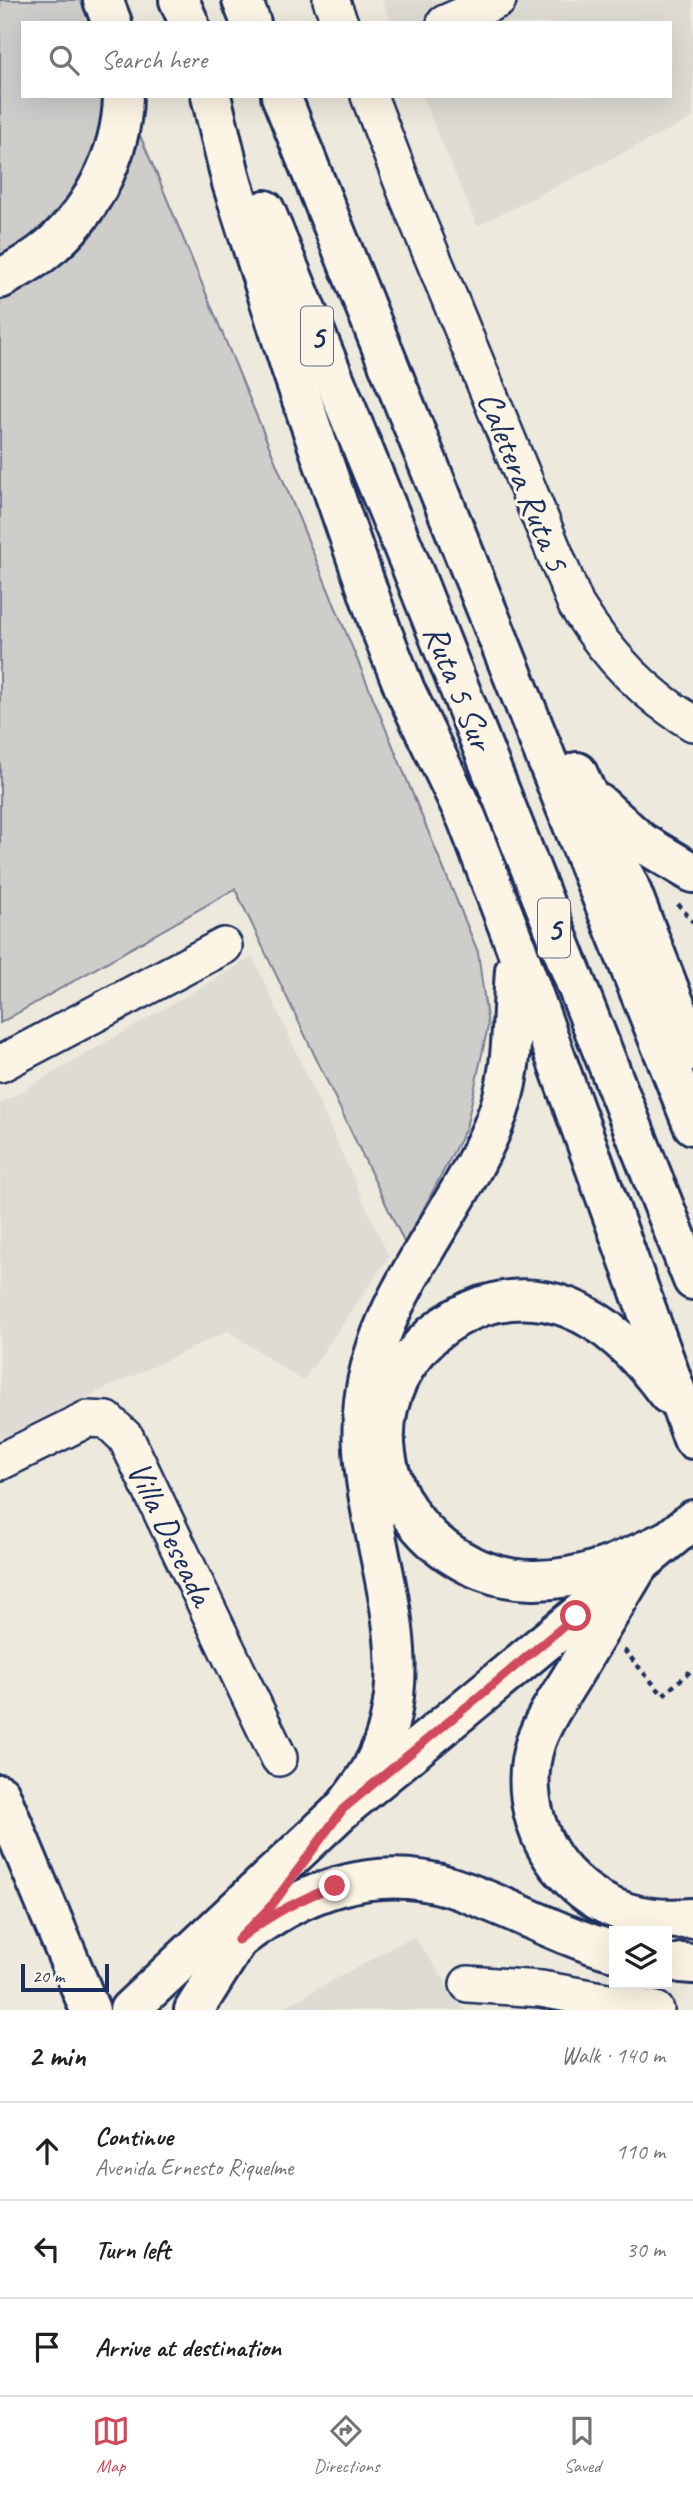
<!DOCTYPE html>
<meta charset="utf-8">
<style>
:root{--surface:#fff;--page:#f6f6f6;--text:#202124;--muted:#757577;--line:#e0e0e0;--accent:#d1495b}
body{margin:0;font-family:Caveat,sans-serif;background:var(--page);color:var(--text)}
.controls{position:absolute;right:21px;bottom:21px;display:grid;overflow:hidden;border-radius:0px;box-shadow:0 7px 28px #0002}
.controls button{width:63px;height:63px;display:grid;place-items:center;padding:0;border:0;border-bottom:2px solid var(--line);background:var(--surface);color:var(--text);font:35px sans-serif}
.scale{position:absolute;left:21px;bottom:18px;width:88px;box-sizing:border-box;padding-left:7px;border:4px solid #1b2f5e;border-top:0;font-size:19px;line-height:24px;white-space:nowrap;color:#1b2f5e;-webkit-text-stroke:5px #fcf5e5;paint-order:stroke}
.stop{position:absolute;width:21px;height:21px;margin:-16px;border:5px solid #d1495b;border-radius:50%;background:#fff}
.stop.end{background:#d1495b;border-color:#fff;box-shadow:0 2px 7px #0008}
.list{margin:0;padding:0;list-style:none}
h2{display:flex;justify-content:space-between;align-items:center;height:91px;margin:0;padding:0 28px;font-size:30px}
h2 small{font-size:23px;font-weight:400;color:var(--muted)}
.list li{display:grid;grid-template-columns:46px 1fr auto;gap:21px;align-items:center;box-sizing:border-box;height:98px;padding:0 28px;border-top:2px solid var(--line)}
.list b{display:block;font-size:26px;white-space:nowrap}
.list p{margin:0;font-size:23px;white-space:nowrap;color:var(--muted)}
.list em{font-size:23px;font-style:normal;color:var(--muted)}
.icon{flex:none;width:38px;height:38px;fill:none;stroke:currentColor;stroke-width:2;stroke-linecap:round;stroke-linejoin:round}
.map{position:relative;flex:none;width:693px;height:2010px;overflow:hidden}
.search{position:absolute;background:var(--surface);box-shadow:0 7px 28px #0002;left:21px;right:21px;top:21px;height:77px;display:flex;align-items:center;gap:18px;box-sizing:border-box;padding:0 24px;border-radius:0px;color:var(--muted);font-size:26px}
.sheet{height:385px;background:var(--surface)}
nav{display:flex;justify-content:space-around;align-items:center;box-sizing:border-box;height:98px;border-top:2px solid var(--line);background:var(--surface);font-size:19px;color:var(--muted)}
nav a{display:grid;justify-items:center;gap:4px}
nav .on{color:var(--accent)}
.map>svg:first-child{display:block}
</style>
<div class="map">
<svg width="693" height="2010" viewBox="0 0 693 2010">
<rect width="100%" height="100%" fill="#eee9dd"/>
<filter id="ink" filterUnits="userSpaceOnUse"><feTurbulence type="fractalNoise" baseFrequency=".0143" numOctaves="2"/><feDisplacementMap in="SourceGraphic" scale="14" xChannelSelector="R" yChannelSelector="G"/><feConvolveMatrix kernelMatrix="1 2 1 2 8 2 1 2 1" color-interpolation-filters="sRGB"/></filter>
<g filter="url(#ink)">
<!-- built -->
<g fill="#dedbd4">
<path d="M 382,0 L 693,0 L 693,118 L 477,226 L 422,96 L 670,96 L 670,23 L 392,23 Z"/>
<path d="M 253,957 L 389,1257 L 303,1381 L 228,1331 L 0,1438 L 0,1104 Z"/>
<path d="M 414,1936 L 465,2010 L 279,2010 Z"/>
</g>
<!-- green -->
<path fill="#cfcdca" stroke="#757e94" stroke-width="2" d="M 0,0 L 80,0 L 90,23 L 23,23 L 23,96 L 123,96 L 160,182 L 478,952 L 488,1026 L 466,1128 L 405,1244 L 235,889 L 0,1023 Z"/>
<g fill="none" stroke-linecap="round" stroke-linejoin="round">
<defs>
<g id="street">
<path d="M 331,0 L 340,23"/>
<path d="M 445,23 L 498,0"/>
<path d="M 369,96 L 409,200 L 576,605 C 606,653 643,694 693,723"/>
<path d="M 0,1064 L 224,946"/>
<path d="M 0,1462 L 87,1419 L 107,1420 L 126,1438 L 279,1758"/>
<path d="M 468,1984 L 541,1989 L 656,2010"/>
</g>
<g id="secondary">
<path d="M 103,0 L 112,23"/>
<path d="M 0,279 C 14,271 29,263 41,254 C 89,218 122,156 123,96"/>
<path d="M 0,1794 L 90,2010"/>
</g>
<g id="primary">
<path d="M 238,1940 C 299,1892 373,1863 451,1887 C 507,1905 557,1935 614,1951"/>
<path d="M 129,2010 L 343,1809 L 693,1520"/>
<path d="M 194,2010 L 238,1940 L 256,1921"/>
</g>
<g id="highway">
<path d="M 179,0 L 189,23"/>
<path d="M 242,0 L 251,23"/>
<path d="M 211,96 L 232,183 L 291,368 L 382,632 L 405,690 L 467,819 L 517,950 L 693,1439"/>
<path d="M 281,96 L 693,1125"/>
<path d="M 265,210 L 415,576 L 693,1280"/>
<path d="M 577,772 L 630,888 L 693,1051"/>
<path d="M 599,804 L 641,842 L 693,873"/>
<path d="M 668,1540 C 624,1561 581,1581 532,1580 C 445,1579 368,1496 388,1408 C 407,1330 492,1278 569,1308 C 609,1323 643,1360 668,1394"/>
<path d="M 638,1566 C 616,1602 594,1639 572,1676 C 560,1696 544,1718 536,1741 C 520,1788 535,1845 571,1879 C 605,1913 646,1922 693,1918"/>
<path d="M 343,1809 C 353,1796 363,1784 371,1770 C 436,1651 350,1526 364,1402 C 376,1298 454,1219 493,1126 C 515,1075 511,1023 515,970"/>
<path d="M 681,1963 L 693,1964"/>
</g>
</defs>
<!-- street casing -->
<use href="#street" stroke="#1b2f5e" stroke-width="40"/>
<!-- secondary casing -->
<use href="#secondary" stroke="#1b2f5e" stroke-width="44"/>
<!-- primary casing -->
<use href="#primary" stroke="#1b2f5e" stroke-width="44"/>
<!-- highway casing -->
<use href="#highway" stroke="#1b2f5e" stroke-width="44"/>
<!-- path -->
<g stroke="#1b2f5e" stroke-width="4.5" stroke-dasharray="5 5" stroke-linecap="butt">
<path d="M 678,904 L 693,922"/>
<path d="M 624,1650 L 663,1695 L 693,1669"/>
</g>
<!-- street -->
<use href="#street" stroke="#fcf5e5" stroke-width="35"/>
<!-- secondary -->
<use href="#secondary" stroke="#fcf5e5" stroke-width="38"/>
<!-- primary -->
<use href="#primary" stroke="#fcf5e5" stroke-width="38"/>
<!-- highway -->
<use href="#highway" stroke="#fcf5e5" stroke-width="38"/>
</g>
</g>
<g fill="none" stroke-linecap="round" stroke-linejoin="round" filter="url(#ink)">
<!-- route -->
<path stroke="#d1495b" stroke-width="9" d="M 335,1886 C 299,1899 268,1916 238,1940 L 272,1905 L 343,1809 L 576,1616"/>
</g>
<g text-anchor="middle" stroke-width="6" stroke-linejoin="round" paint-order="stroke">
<!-- shield labels -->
<g fill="#fcf5e5" stroke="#5e6a86" stroke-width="2">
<rect x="301" y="306.5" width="32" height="59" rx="5"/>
<rect x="538" y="898.5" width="32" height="59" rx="5"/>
</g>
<g font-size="33" font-weight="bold" fill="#1b2f5e">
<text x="317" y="348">5</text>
<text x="554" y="940">5</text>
</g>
<!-- street labels -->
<g font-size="35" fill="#1b2f5e" stroke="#fcf5e5">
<text transform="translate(524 481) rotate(68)" y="12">Caletera Ruta 5</text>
<text transform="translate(459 687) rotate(68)" y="12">Ruta 5 Sur</text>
<text transform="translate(171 1533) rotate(64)" y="12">Villa Deseada</text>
</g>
</g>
</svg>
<div class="controls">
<button><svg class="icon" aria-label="layers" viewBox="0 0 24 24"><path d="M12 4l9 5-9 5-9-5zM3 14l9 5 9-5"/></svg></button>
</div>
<div class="scale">20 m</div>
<div class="stop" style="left:576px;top:1616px"></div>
<div class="stop end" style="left:335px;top:1886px"></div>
<div class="search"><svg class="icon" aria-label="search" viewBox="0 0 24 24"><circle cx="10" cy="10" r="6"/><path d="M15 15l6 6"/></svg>Search here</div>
</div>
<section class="sheet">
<h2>2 min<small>Walk · 140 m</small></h2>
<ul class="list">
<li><svg class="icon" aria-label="ahead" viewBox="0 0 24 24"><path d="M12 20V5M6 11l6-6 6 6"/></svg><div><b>Continue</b><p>Avenida Ernesto Riquelme</p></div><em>110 m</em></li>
<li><svg class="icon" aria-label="left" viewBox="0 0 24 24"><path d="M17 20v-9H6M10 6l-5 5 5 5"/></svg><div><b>Turn left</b></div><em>30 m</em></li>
<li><svg class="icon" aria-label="arrive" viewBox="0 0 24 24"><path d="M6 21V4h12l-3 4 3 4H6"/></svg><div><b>Arrive at destination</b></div></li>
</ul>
</section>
<nav>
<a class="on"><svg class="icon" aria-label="map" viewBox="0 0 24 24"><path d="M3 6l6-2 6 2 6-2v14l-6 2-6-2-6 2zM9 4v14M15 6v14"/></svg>Map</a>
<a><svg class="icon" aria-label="directions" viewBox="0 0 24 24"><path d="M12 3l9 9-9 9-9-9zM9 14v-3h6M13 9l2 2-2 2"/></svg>Directions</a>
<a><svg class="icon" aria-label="saved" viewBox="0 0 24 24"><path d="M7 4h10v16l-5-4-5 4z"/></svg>Saved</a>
</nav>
